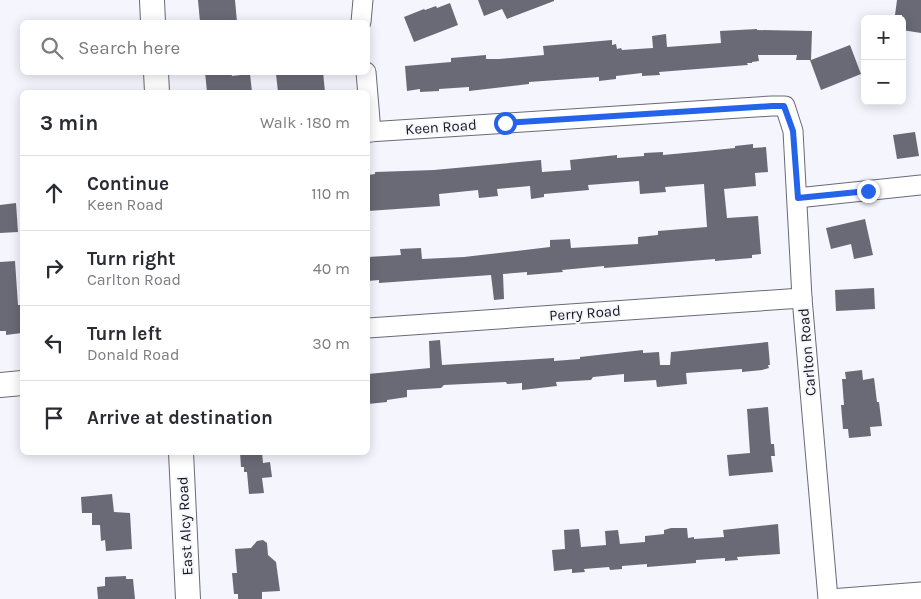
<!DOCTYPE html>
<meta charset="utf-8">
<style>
:root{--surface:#fff;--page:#f7f7f7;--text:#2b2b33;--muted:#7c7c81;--line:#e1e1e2}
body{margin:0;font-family:Karla,sans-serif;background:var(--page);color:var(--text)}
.controls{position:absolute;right:15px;top:15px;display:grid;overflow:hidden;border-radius:8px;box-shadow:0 2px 12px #0003}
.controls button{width:45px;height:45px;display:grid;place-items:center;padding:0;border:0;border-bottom:1px solid var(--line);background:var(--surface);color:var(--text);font:25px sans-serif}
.stop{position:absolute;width:15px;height:15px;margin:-11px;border:4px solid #2563eb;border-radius:50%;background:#fff}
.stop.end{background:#2563eb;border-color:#fff;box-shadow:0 1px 5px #0008}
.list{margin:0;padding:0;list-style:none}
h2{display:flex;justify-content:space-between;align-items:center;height:65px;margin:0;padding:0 20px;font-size:21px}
h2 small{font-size:16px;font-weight:400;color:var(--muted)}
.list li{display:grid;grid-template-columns:32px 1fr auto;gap:15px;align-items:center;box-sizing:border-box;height:75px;padding:0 20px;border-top:1px solid var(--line)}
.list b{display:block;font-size:19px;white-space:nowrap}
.list p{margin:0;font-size:16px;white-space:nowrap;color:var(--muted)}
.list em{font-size:16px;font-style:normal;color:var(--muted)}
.icon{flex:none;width:28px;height:28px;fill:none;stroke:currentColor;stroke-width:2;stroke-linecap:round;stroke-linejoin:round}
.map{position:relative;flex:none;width:921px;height:599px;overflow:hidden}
.search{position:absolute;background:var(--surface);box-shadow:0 2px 12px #0003;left:20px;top:20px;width:350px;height:55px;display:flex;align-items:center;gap:12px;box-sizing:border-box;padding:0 18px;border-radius:8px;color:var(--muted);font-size:19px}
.panel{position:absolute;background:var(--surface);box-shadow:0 2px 12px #0003;left:20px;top:90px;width:350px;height:365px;border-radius:8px}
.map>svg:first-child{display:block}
</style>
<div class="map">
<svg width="921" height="599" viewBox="0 0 921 599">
<rect width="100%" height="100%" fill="#f5f5fe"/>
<!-- building -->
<g fill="#6a6a77">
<path d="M 198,0 L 235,0 L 237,22 L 200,22 Z"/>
<path d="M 478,0 L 554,0 L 554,1 L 507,19 L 502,9 L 484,16 Z"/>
<path d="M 897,0 L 921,0 L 921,33 L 902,30 L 902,15 L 895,15 Z"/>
<path d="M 450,3 L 458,25 L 414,42 L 404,17 L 424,9 L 425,10 L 436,6 L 437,8 Z"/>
<path d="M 757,29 L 757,30 L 812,31 L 811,60 L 850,45 L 861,74 L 821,90 L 810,60 L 796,60 L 797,55 L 758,55 L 759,61 L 752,62 L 752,63 L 747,63 L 748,65 L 659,72 L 660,75 L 642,76 L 642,73 L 616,76 L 616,79 L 599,81 L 599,77 L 529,82 L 529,84 L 469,91 L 469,87 L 439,89 L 439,91 L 420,92 L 420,89 L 407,91 L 405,66 L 451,62 L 451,58 L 486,55 L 486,59 L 499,59 L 544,55 L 543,46 L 612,40 L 612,45 L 616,44 L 617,49 L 621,48 L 622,50 L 653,48 L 652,36 L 666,34 L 667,47 L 721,43 L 720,31 Z"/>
<path d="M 205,72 L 231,72 L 232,76 L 250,74 L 252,92 L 207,92 Z"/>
<path d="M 293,72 L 323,72 L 325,92 L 278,92 L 276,74 Z"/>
<path d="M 915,132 L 919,156 L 897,159 L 893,135 Z"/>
<path d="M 753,144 L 753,148 L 766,147 L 768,172 L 755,173 L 756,186 L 724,189 L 727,218 L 758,216 L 761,254 L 752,255 L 752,258 L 715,261 L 715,259 L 604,268 L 604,266 L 562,270 L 563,272 L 527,275 L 527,272 L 503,274 L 504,299 L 494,300 L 491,275 L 379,283 L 379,280 L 368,281 L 368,257 L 401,255 L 400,249 L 421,248 L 422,259 L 464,257 L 550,247 L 550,240 L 570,239 L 571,248 L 638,244 L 638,237 L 658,235 L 658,231 L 707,227 L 704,184 L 665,187 L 666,192 L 640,194 L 639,181 L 588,185 L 589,190 L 544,194 L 544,197 L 531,199 L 530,186 L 497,189 L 498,196 L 479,198 L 478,190 L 439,194 L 440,206 L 368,211 L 368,175 L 375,174 L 375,172 L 434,170 L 541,160 L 542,172 L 571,170 L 570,160 L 617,155 L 617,158 L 644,156 L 644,153 L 663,152 L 663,155 L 695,152 L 735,148 L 735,146 Z"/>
<path d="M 16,203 L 18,232 L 0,233 L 0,205 Z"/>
<path d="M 865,219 L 873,255 L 854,259 L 851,244 L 831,249 L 826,228 Z"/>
<path d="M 15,261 L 18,305 L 22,305 L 22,333 L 6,335 L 6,331 L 0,331 L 0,262 Z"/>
<path d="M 874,288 L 875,309 L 836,311 L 835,290 Z"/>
<path d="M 440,340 L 442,365 L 554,358 L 554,361 L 580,359 L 580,357 L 643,350 L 643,353 L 659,352 L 660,365 L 670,365 L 671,352 L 768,342 L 770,365 L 768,365 L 769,368 L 762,370 L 742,372 L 742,369 L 686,373 L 687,384 L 657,387 L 656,380 L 624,382 L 624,374 L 593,377 L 591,380 L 556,382 L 557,386 L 522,390 L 522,383 L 507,384 L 506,382 L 444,385 L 441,388 L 407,390 L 407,397 L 387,400 L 387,402 L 368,404 L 368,374 L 430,368 L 429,341 Z"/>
<path d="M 862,370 L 863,380 L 874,378 L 877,402 L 879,402 L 882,426 L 870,427 L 871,436 L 849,438 L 848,429 L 843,429 L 841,405 L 844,405 L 842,379 L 846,379 L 845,372 Z"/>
<path d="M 768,407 L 771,444 L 774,444 L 775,456 L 771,456 L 773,472 L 729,476 L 727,455 L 750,453 L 747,409 Z"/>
<path d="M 240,452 L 262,452 L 263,463 L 270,462 L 272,477 L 262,478 L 264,493 L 249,494 L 247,472 L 244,472 L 244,467 L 241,467 Z"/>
<path d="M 112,494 L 114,512 L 130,513 L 132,549 L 106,551 L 105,540 L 101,541 L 100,525 L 92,525 L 92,513 L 82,513 L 81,497 Z"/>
<path d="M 778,524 L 780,554 L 737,557 L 738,560 L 725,561 L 725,558 L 696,560 L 696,563 L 647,567 L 647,564 L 622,566 L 622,569 L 610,570 L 609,567 L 584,569 L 585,572 L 572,573 L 572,569 L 554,571 L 552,550 L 565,549 L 564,530 L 579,529 L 581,547 L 606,545 L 605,531 L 618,530 L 620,544 L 645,542 L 645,536 L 664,534 L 664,530 L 671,528 L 687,528 L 688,538 L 694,537 L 694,539 L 724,537 L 723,530 Z"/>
<path d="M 263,540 L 267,543 L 268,555 L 276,562 L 280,591 L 262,592 L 262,599 L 238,599 L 238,594 L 234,594 L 232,573 L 237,573 L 235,549 L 251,548 L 257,541 Z"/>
<path d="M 126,576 L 126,579 L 133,579 L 135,599 L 98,599 L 97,587 L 105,586 L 105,577 Z"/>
</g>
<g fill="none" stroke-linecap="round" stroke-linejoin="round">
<defs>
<g id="minor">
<path d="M 361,22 L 363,0"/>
<path d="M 366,72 L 371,132"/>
<path d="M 368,132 L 772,106 L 785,106 L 793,131 L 802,298 L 828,599"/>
<path d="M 797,198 L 921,185"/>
<path d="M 368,328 L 802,298"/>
<path d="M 830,599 L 921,592"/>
</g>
<g id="tertiary">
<path d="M 152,0 L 153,22"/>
<path d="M 156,72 L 157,92"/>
<path d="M 0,385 L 22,383"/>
<path d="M 181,452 L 188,599"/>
</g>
</defs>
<!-- minor casing -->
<use href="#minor" stroke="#6a6a77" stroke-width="21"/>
<!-- tertiary casing -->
<use href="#tertiary" stroke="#6a6a77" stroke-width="26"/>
<!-- minor -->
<use href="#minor" stroke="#fff" stroke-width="19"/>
<!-- tertiary -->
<use href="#tertiary" stroke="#fff" stroke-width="24"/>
</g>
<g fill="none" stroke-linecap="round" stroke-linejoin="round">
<!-- route -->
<path stroke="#2563eb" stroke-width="6" d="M 505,123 L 772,106 L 784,106 L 793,131 L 798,198 L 868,191"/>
</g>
<g text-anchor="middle" stroke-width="4" stroke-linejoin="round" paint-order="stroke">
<!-- street labels -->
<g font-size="15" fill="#17171c" stroke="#f5f5fe">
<text transform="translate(441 127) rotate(-4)" y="5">Keen Road</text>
<text transform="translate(585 313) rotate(-4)" y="5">Perry Road</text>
<text transform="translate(807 352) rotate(-95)" y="5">Carlton Road</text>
<text transform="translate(185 526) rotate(-93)" y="5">East Alcy Road</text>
</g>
</g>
</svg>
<div class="controls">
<button>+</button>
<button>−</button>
</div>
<div class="stop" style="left:505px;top:123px"></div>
<div class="stop end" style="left:868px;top:191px"></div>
<div class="search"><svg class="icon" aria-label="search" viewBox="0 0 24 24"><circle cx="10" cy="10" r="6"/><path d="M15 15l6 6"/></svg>Search here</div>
<section class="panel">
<h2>3 min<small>Walk · 180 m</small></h2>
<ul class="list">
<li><svg class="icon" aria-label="ahead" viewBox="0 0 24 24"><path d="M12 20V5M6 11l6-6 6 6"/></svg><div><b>Continue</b><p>Keen Road</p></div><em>110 m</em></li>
<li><svg class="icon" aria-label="right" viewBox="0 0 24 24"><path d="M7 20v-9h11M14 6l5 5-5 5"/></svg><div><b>Turn right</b><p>Carlton Road</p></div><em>40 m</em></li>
<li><svg class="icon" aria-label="left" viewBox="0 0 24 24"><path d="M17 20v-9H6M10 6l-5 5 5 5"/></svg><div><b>Turn left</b><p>Donald Road</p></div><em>30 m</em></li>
<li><svg class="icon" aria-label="arrive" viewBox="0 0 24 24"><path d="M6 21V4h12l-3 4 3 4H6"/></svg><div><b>Arrive at destination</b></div></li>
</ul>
</section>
</div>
